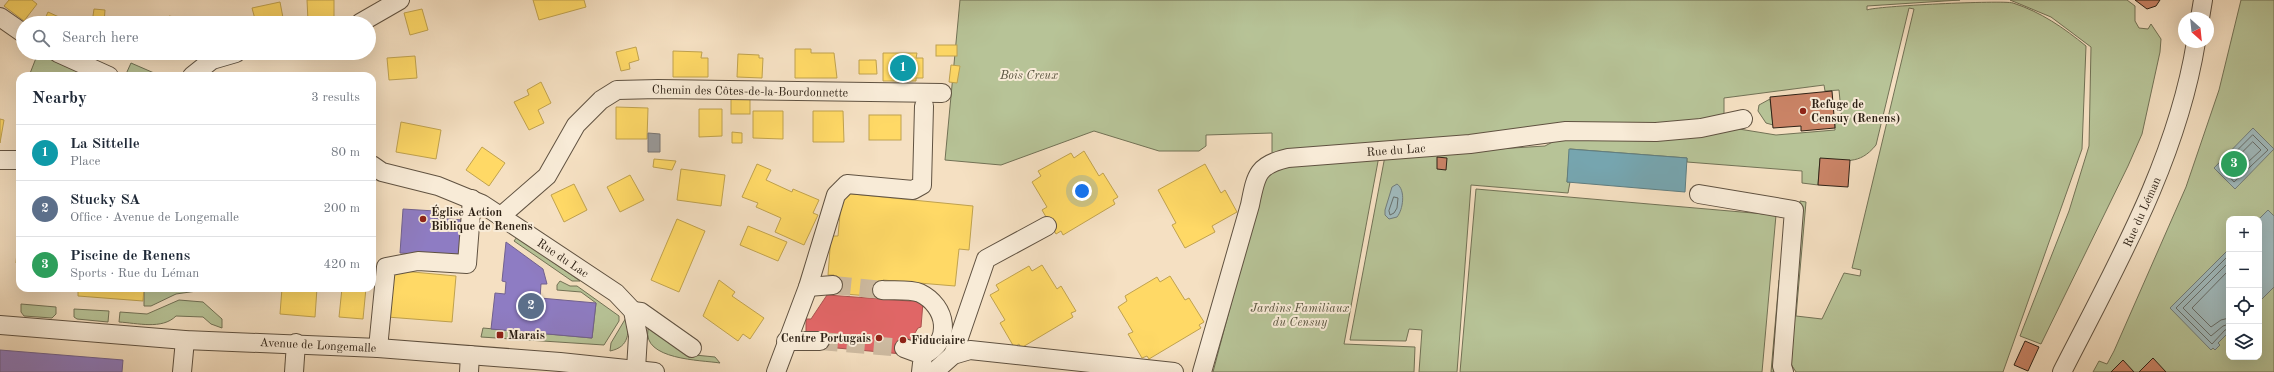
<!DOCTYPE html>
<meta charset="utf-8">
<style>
:root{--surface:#fff;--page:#f6f6f7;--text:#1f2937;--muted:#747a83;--line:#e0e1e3;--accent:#b45309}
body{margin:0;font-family:"Old Standard TT",serif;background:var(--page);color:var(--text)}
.controls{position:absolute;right:12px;bottom:12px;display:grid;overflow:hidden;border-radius:8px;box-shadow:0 4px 16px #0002}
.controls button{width:36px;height:36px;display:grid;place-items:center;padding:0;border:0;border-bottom:1px solid var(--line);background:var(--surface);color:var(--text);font:20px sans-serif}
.compass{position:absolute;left:2178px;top:12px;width:36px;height:36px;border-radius:50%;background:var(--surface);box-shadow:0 4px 16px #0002;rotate:153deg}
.you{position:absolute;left:1082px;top:191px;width:14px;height:14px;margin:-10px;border:3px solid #fff;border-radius:50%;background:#1a73e8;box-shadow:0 0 0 6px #1a73e833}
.badge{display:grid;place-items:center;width:26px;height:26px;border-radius:50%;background:var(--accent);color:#fff;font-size:13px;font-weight:700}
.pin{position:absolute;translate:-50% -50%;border:2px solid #fff;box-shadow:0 1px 4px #0006}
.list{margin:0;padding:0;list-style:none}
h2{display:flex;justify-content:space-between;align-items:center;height:52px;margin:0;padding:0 16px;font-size:17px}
h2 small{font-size:13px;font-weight:400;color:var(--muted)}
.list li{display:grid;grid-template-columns:26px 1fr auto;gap:12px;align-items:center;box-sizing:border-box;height:56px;padding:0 16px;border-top:1px solid var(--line)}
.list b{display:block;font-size:15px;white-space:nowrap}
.list p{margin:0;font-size:13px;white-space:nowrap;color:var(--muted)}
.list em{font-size:13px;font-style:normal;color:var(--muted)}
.icon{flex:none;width:22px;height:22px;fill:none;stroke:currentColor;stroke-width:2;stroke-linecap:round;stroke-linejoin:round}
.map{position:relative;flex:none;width:2274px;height:372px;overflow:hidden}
.search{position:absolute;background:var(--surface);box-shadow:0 4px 16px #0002;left:16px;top:16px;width:360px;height:44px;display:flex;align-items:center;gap:10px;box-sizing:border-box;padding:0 14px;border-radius:22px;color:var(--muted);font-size:15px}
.panel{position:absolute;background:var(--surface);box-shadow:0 4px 16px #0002;left:16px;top:72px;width:360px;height:220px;border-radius:12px}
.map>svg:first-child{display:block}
</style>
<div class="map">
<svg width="2274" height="372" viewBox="0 0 2274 372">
<rect width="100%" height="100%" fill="#f5e0c2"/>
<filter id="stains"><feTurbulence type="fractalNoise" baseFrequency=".005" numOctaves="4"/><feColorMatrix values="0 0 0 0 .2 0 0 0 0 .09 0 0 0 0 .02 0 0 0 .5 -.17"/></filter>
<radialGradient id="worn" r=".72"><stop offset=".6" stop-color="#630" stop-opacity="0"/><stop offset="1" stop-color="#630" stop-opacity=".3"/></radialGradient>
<!-- green -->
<g fill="#b7c397" stroke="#727256" fill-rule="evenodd">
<path d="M 960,0 L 1960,0 L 1867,6 L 1867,10 C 1875,6 2002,0 2013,3 C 2041,12 2064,28 2086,46 L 2082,149 L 2003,372 L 1796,372 L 1789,361 L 1788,351 L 1800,201 L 1806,202 L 1796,316 L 1822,319 L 1844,273 L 1860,276 L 1861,270 L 1852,268 L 1914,9 L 1909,8 L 1876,145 C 1859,166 1845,160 1820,159 L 1818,185 L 1802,183 L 1802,171 L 1687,162 L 1687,158 L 1570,149 L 1567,182 L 1570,182 L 1568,193 L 1471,185 L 1457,372 L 1419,372 L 1422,330 L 1409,329 L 1406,341 L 1350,340 L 1385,156 L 1545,146 L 1566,135 L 1739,129 L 1776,135 L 1835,130 L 1835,123 L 1842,122 L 1839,90 L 1825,91 L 1824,85 L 1724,98 L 1724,114 L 1717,119 L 1496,135 L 1272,154 L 1272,133 L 1206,135 L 1206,146 L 1199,151 L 1159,151 L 1094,131 L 1001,165 L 945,160 Z"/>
<path d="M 2010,0 L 2127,0 L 2135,6 L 2135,21 L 2139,28 L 2148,29 L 2151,24 L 2161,39 L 2160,52 L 2142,134 L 2128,166 L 2041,344 L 2020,336 L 2069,211 L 2089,146 L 2091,47 L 2051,17 Z"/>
<path d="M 2241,0 L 2274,0 L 2274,372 L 2093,372 L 2099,361 L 2107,364 L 2114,351 L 2186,187 L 2219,90 ZM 2229,219 L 2259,219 L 2259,357 L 2229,357 Z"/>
<path d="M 38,53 L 47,53 L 99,76 L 29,76 Z"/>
<path d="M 131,63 L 161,76 L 126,74 Z"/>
<path d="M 1770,99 L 1773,125 L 1766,123 L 1758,111 L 1759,105 Z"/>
<path d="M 1379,156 L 1344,344 L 1415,347 L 1414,372 L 1213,372 L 1264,179 L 1273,167 Z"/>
<path d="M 1476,189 L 1776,215 L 1762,372 L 1460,372 Z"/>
<path d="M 517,237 L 580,281 L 572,281 L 514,241 Z"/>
<path d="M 1779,280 L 1783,281 L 1775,372 L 1771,372 Z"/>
<path d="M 560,281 L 570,286 L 577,286 L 619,316 L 619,321 L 604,345 L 481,337 L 483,328 L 592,338 L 596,303 L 581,292 L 557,290 L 557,285 Z"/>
<path d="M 144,288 L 198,288 L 197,291 L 176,294 L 151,306 L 144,306 Z"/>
<path d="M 179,300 L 203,302 L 222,319 L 222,328 L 211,324 L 203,317 L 176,316 C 162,330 137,323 119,322 L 120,312 L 147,314 Z"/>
<path d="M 21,304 L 56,307 L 56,314 L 52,318 L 24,316 L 21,312 Z"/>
<path d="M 74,309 L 109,311 L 108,322 L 77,319 L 74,317 Z"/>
<path d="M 627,316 C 629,332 630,347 610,351 L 611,343 Z"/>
<path d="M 648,329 L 650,329 L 685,354 L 715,357 L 720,363 C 701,360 642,360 648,329 Z"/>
</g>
<!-- water -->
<g fill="#a0babd" stroke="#727d7a">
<path d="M 2253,128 L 2274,149 L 2235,189 L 2214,168 Z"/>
<path d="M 1397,184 C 1406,190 1403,210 1397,217 L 1389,219 L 1385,215 L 1385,210 L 1392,187 Z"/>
<path d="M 2268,210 L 2274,216 L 2274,287 L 2259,302 L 2259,219 Z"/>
<path d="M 2229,249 L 2229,332 L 2218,343 L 2220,345 L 2215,350 L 2213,348 L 2211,350 L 2170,308 Z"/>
</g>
<!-- homes -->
<g fill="#ffd966" stroke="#c0a24e">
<path d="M 9,0 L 32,0 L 37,4 L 24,21 L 4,6 Z"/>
<path d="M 307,0 L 334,0 L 334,19 L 308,21 Z"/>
<path d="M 533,0 L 584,0 L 586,7 L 539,20 Z"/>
<path d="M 280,2 L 284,23 L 256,23 L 252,8 Z"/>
<path d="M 94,9 L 105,10 L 104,23 L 92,23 Z"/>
<path d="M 422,9 L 428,30 L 410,35 L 404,13 Z"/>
<path d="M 48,12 L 70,22 L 70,23 L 43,23 Z"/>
<path d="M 169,16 L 201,22 L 201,23 L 168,23 Z"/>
<path d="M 121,21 L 137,23 L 121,23 Z"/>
<rect x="936" y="45" width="21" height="11"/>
<path d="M 636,47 L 639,60 L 629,63 L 630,69 L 621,71 L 616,52 Z"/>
<path d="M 795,49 L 811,49 L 811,53 L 834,53 L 837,78 L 795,78 Z"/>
<path d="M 673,51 L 702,52 L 701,58 L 708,58 L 708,77 L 673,77 Z"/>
<path d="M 113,53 L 144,53 L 143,59 L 113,55 Z"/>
<path d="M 883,53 L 917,53 L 916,58 L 923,58 L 923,78 L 916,78 L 916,81 L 883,81 Z"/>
<path d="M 738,54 L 759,55 L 759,58 L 763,58 L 762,78 L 737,77 Z"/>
<path d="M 415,56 L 417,78 L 389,80 L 387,58 Z"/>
<path d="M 859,60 L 876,60 L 877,74 L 859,74 Z"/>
<path d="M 951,65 L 960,66 L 957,83 L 949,82 Z"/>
<path d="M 541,82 L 551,103 L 538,110 L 544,123 L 529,130 L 514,102 L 529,95 L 527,90 Z"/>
<rect x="731" y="97" width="19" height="17"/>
<path d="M 616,107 L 648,108 L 647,139 L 616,139 Z"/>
<path d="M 699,109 L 722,109 L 722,136 L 699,137 Z"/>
<path d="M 753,111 L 783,111 L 783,139 L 753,138 Z"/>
<path d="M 813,111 L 843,111 L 844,142 L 813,142 Z"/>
<rect x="869" y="115" width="32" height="25"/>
<path d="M 0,119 L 4,120 L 0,143 Z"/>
<path d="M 401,122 L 441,130 L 436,159 L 396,152 Z"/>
<path d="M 732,132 L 742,133 L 742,143 L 732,143 Z"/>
<path d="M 372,133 L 375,133 L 374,146 L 372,146 Z"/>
<path d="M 482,147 L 505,163 L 489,186 L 466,170 Z"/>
<path d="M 1084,151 L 1099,176 L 1103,173 L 1118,197 L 1113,200 L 1115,204 L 1063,235 L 1061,231 L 1056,234 L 1042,210 L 1047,207 L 1032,182 L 1041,176 L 1038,171 L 1071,153 L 1074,158 Z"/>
<path d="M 654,159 L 676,161 L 672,170 L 653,167 Z"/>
<path d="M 757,164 L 771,170 L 766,180 L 792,192 L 793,189 L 819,200 L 813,213 L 818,215 L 804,245 L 775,232 L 781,218 L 756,207 L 758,203 L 742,197 Z"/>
<path d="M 1205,164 L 1221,193 L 1225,190 L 1237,212 L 1212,226 L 1215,232 L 1185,248 L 1172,225 L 1176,223 L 1158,190 Z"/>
<path d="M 681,169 L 725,175 L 721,206 L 677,200 Z"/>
<path d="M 630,175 L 644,200 L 620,212 L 607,187 Z"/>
<path d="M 574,184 L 587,210 L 564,222 L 551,195 Z"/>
<path d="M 842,193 L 973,206 L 969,250 L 959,249 L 955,286 L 883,280 L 882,297 L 832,293 L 834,275 L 828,275 L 831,236 L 838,236 Z"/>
<path d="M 20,217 L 20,263 L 16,263 Z"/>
<path d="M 677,219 L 705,231 L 679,292 L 651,280 Z"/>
<path d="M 748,226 L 787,242 L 778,261 L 740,245 Z"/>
<path d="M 1042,265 L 1057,289 L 1061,286 L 1076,311 L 1071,313 L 1073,317 L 1021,348 L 1019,344 L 1014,347 L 1000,323 L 1005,320 L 990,295 L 999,290 L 996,285 L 1029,266 L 1032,271 Z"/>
<path d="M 391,270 L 456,276 L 452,322 L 387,317 Z"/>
<path d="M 1170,276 L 1185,300 L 1189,298 L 1204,322 L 1199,325 L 1201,328 L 1149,359 L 1147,356 L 1142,358 L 1128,334 L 1133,332 L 1118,307 L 1127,301 L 1125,296 L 1157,277 L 1160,282 Z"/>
<path d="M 719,280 L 735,292 L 732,296 L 764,318 L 750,339 L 743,334 L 738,341 L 703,316 Z"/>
<path d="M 78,288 L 144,288 L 143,301 L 78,296 Z"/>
<path d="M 282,288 L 317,288 L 315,317 L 280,314 Z"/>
<path d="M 342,288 L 366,288 L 363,319 L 339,317 Z"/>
</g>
<!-- shops -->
<path fill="#e06666" stroke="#ab524e" d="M 827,295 L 923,302 L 921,327 L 918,328 L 902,354 L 826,347 L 818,333 L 806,332 L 806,319 L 811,319 Z"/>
<!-- offices -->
<g fill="#8e7cc3" stroke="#71618f">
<path d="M 403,209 L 435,211 L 434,218 L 463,220 L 461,257 L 400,253 Z"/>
<path d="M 506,242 L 543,269 L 547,284 L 541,284 L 540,298 L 596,303 L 592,338 L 491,329 L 495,293 L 505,294 L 506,282 L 502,281 Z"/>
<path d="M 0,350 L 123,360 L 122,372 L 0,372 Z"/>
</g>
<!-- public -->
<path fill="#76a5af" stroke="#607e81" d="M 1569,149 L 1687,158 L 1685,192 L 1567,182 Z"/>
<!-- industry -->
<path fill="#999" stroke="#797572" d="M 648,133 L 660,134 L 660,152 L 648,152 Z"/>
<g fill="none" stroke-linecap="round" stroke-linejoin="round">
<!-- shore -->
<g stroke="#676e6a" stroke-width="1">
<path d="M 2253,135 L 2268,150 L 2234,182 L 2221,167 Z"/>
<path d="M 2253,142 L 2261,150 L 2234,175 L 2228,167 Z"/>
<path d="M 1394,197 L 1398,198 L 1397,208 L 1394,213 L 1390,215 L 1389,211 Z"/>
<path d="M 2229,255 L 2176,308 L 2212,344 L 2225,330 L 2229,329"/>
<path d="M 2229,262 L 2183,308 L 2211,336 L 2223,326 L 2229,324"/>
<path d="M 2229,270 L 2192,308 L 2211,327 L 2221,320 L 2229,318"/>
</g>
</g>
<!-- building -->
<g fill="#cb8467" stroke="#2e2216">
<path d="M 2135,0 L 2160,0 L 2156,6 L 2147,9 Z"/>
<path d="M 1832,91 L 1835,128 L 1801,131 L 1801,126 L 1773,128 L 1770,97 Z"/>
<path d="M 1437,157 L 1447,158 L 1446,170 L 1437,169 Z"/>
<path d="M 1820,158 L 1850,160 L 1848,187 L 1818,185 Z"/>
<path d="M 2025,341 L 2039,347 L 2028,371 L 2014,365 Z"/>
<path d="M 2153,358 L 2166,372 L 2139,372 Z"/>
<path d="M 2123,360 L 2134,372 L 2111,372 Z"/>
</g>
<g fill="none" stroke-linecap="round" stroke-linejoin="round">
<!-- minor-tunnel -->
<g stroke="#cdbaa0" stroke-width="18" stroke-dasharray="18 9" stroke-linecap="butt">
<path d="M 833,285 L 882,290"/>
<path d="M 820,341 L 904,348"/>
</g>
<defs>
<g id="minor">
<path d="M 0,17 L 23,33"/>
<path d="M 2200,18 L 2203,0"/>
<path d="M 360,23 L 400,0"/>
<path d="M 58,53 L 109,76"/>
<path d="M 192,76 L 212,60 L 236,53"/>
<path d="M 0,160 L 20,160"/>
<path d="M 372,165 L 382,172 L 438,186 L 482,204 L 616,293 L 633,311 L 638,336 L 636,369"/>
<path d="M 1699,194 L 1794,210 L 1782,366 L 1784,372"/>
<path d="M 501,216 L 547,176 L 576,125 L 601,100 L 617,90 L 658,89 L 942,93"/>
<path d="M 808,287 L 833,285"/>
<path d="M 882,290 C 893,291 910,289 920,293 C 947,306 953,342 923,355"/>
<path d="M 633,311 L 641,312 L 692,348"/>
<path d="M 0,325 L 185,340 L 378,348 L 560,362 L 655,372"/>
<path d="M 786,341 L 820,341"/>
<path d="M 378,348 L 386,267 L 418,261 L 467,264 L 472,199"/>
<path d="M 904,348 L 923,355 L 921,372"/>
<path d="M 953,355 L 986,259 L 1047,226"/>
<path d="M 182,372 L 185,340"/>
<path d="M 294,372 L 296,343"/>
<path d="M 469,372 L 470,355"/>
<path d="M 776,372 L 808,287 L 836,195 L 847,184 L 913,190 L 922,185 L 924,106"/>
<path d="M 934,372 L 953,355 L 970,350 L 1174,372"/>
<path d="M 1202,372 L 1250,205 C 1256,175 1257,165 1288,158 L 1470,144 L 1566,131 L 1656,132 L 1701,128 L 1743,119"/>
<path d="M 2062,372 C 2116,266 2177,160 2196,42"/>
</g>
</defs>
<!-- minor casing -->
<use href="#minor" stroke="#605241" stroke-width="20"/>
<!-- minor -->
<use href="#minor" stroke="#f8ebd7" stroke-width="18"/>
</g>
<!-- markers -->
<g fill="#8f2418" stroke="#f8ebd7" stroke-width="1.5">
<circle cx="1803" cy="111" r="4"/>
<circle cx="423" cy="219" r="4"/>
<rect x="496" y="331" width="8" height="8" rx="2"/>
<circle cx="879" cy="338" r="4"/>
<circle cx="903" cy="340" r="4"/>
</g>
<g text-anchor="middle" stroke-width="4" stroke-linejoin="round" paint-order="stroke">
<!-- park labels -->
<g font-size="12" font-style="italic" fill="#57523d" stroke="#f8ebd7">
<text x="1029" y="79">Bois Creux</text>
<text x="1300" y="312">Jardins Familiaux<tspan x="1300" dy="14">du Censuy</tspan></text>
</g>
<!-- street labels -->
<g font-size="12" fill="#2e2216" stroke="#f8ebd7">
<text transform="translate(750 91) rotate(1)" y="4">Chemin des Côtes-de-la-Bourdonnette</text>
<text transform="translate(1396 150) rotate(-4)" y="4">Rue du Lac</text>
<text transform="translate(2142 212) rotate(-66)" y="4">Rue du Léman</text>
<text transform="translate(563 258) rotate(34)" y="4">Rue du Lac</text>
<text transform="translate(318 345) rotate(3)" y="4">Avenue de Longemalle</text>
</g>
<!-- poi labels -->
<g font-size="12" font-weight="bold" fill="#2e2216" stroke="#f8ebd7" text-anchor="start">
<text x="1811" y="108">Refuge de<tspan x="1811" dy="14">Censuy (Renens)</tspan></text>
<text x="431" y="216">Église Action<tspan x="431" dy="14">Biblique de Renens</tspan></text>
<text x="508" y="339">Marais</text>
<text x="871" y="342" text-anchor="end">Centre Portugais</text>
<text x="911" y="344">Fiduciaire</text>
</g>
</g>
<rect width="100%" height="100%" filter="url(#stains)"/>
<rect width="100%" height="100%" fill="url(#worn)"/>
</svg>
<div class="controls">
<button>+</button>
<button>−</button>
<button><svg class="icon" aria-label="locate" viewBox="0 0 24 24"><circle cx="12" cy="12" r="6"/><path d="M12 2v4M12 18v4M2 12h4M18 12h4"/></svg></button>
<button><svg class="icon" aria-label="layers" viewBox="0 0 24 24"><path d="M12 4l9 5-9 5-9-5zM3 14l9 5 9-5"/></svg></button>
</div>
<svg class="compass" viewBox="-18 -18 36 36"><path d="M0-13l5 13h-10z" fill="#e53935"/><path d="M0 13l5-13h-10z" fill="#747a83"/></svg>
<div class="you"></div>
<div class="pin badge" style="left:903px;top:68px;background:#0f9aa8">1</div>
<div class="pin badge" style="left:531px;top:306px;background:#5c6f8a">2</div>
<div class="pin badge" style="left:2234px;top:164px;background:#2e9e5b">3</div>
<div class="search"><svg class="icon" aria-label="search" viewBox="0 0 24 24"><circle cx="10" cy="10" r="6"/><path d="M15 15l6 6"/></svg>Search here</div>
<section class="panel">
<h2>Nearby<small>3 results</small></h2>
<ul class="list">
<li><span class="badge" style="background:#0f9aa8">1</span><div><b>La Sittelle</b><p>Place</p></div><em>80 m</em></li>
<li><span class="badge" style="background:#5c6f8a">2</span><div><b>Stucky SA</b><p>Office · Avenue de Longemalle</p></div><em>200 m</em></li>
<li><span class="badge" style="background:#2e9e5b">3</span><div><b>Piscine de Renens</b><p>Sports · Rue du Léman</p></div><em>420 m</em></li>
</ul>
</section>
</div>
